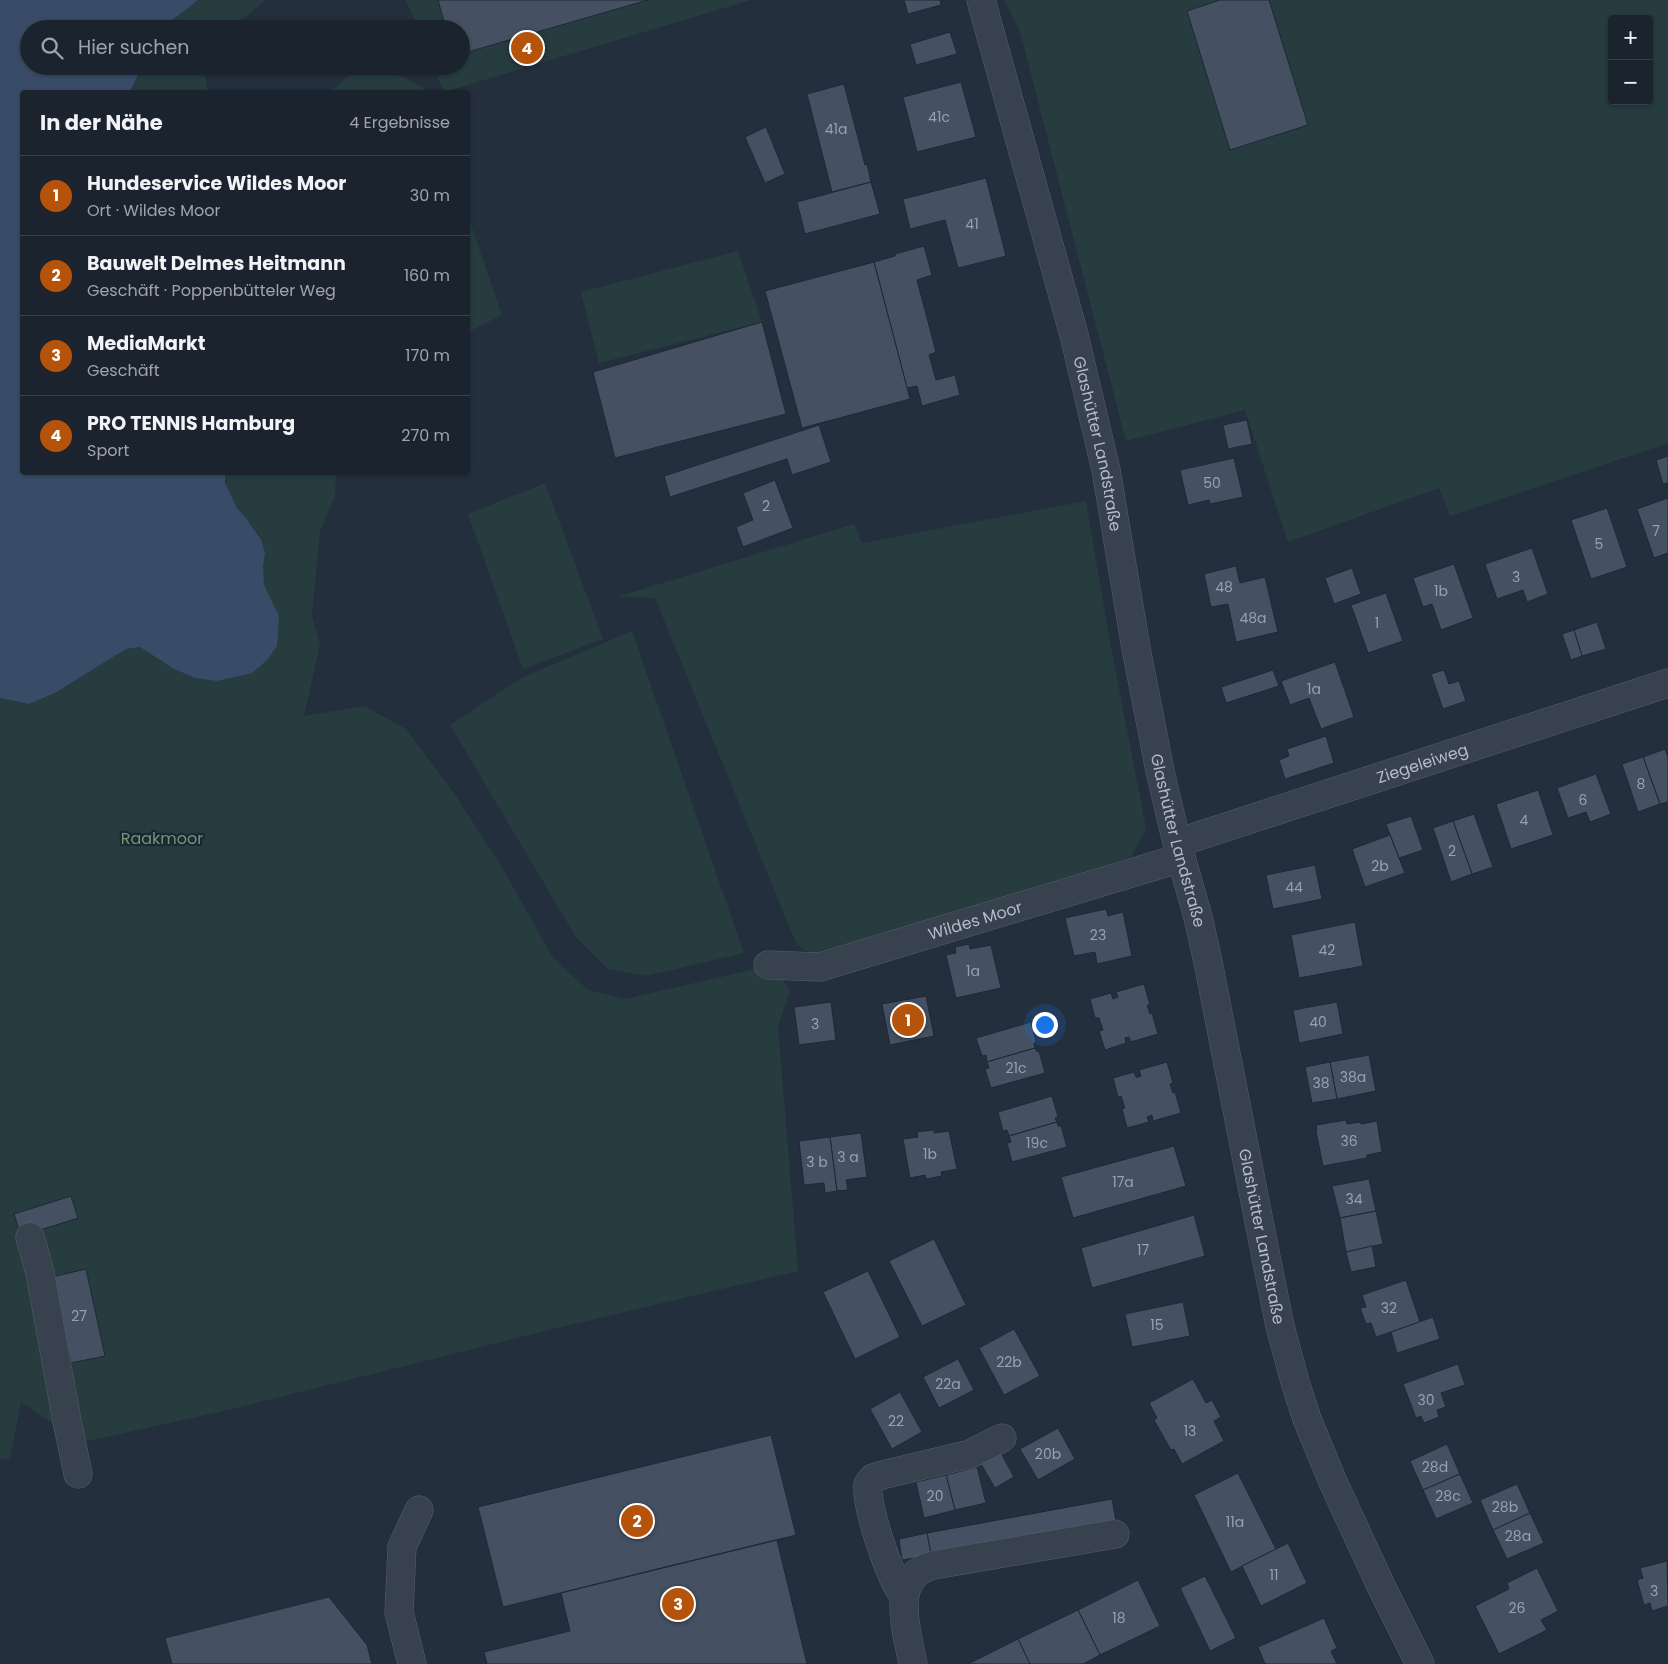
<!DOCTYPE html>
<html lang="de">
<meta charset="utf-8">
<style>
:root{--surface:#1b232e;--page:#282f3a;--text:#f1f3f6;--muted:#a0a4aa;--line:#39404a;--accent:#b45309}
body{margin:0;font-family:Poppins,sans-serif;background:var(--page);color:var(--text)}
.controls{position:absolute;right:15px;top:15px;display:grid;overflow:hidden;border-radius:5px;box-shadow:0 1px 4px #0004}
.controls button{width:45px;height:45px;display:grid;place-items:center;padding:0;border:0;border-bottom:1px solid var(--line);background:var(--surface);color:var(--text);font:25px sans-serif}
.you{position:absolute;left:1044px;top:1024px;width:18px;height:18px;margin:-12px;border:4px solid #fff;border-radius:50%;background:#1a73e8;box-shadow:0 0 0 8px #1a73e833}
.badge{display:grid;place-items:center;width:32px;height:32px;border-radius:50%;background:var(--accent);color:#fff;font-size:16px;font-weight:700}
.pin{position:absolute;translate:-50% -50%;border:2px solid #fff;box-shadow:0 1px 5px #0006}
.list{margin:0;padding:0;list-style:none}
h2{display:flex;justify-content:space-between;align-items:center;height:65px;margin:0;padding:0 20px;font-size:21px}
h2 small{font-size:16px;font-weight:400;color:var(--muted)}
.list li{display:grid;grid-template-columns:32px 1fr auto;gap:15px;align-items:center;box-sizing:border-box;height:80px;padding:0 20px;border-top:1px solid var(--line)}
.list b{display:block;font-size:19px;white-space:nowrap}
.list p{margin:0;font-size:16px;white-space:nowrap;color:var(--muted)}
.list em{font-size:16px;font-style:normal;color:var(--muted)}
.icon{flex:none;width:28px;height:28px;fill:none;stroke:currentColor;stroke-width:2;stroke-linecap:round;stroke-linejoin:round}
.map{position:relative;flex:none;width:1668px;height:1664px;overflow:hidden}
.search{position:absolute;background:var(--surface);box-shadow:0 1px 4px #0004;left:20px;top:20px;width:450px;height:55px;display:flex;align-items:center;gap:12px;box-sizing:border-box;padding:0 18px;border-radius:28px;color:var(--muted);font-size:19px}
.panel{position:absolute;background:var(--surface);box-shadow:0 1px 4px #0004;left:20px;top:90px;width:450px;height:385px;border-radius:5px}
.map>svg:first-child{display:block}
</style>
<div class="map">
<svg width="1668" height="1664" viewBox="0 0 1668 1664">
<rect width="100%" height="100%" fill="#242f3e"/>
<!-- green -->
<g fill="#263c3f" fill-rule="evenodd">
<path d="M 198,0 L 266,0 L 230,29 L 161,29 Z"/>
<path d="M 406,0 L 751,0 L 444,92 L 433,66 L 461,66 L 461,29 L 418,29 Z"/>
<path d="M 1004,0 L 1668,0 L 1668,443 L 1450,516 L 1439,488 L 1288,542 L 1245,410 L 1126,441 L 1019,28 ZM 1612,19 L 1649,19 L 1649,101 L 1612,101 Z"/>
<path d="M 139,66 L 204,66 L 208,92 L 130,92 L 137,77 Z"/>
<path d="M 360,66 L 382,66 L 423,87 L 425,92 L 330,92 Z"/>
<path d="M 468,216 L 502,315 L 468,332 Z"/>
<path d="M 738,251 L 762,322 L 599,363 L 581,292 Z"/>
<path d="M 225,473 L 336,473 L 335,496 L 320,531 L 312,616 L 320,644 L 304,716 L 364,706 L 406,729 L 456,796 L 503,869 L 553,958 L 588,990 L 625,999 L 773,965 L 790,991 L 778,1026 L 798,1271 L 553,1329 L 232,1409 L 66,1446 L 64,1431 L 21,1402 L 10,1458 L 0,1460 L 0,698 L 29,704 L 55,693 L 126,649 L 140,647 L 174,669 L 279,616 C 274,606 266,595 264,585 C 260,571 267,556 263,542 C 261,538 257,534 254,529 C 241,511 225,497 225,473 Z"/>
<path d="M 545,483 L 603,639 L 523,669 L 468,514 Z"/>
<path d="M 1086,501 L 1110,642 L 1146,828 L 1131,857 L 986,903 L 814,953 L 804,950 L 796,943 L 655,598 L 617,597 L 854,524 L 862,543 Z"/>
<path d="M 632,631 L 744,953 L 646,976 L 608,969 L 576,937 L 450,725 L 523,677 Z"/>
</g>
<!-- water -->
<path fill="#394c67" d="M 0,0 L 198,0 L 161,29 L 29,29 L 29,66 L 139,66 L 137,77 L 130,92 L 22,92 L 22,472 L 225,473 L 225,483 L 237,508 L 246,518 L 262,541 L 265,553 L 263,567 L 264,585 L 279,616 L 277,646 L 267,660 L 252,673 L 217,681 L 196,678 L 174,669 L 140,647 L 126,649 L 55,693 L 29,704 L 0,698 Z"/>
<!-- building -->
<g fill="#455162" stroke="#1f2835">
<path d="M 438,0 L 648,0 L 461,54 L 461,29 L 446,29 Z"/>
<path d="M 904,0 L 940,0 L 941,5 L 908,14 Z"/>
<path d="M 1220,0 L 1269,0 L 1308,125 L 1230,150 L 1187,11 Z"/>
<path d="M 950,32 L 957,54 L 916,65 L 910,44 Z"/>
<path d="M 961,82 L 976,137 L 917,152 L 903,97 Z"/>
<path d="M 844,84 L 865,165 L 867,164 L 871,182 L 832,192 L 807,94 Z"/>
<path d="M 766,127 L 785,174 L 765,183 L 745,137 Z"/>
<path d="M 986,178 L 1006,256 L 958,268 L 945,220 L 910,229 L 903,199 Z"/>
<path d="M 871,182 L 880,214 L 805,234 L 797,202 Z"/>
<path d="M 924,246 L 932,275 L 917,280 L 936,352 L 929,355 L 936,380 L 955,375 L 960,395 L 922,406 L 917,386 L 907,388 L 874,262 L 895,256 L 895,254 Z"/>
<path d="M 874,262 L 910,399 L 802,428 L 765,291 Z"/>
<path d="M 762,322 L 786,414 L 615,458 L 593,372 Z"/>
<path d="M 1247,420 L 1252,444 L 1228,449 L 1223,425 Z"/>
<path d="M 819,425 L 831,462 L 792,475 L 787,459 L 670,497 L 664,476 Z"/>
<path d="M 1668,456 L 1668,483 L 1663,484 L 1656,460 Z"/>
<path d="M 1234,458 L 1243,497 L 1210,504 L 1209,500 L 1188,505 L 1180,470 Z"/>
<path d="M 775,480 L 793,528 L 743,547 L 736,527 L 753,520 L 743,493 Z"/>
<path d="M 1668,498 L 1668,553 L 1654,558 L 1637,509 Z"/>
<path d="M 1607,508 L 1627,567 L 1591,579 L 1571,520 Z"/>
<path d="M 1532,548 L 1548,594 L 1527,602 L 1523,590 L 1497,599 L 1485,564 Z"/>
<path d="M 1454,564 L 1473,618 L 1441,630 L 1432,604 L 1423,607 L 1413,578 Z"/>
<path d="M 1236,566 L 1240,583 L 1265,577 L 1278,632 L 1236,642 L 1228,604 L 1211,607 L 1204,574 Z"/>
<path d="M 1352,568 L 1361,594 L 1334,604 L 1325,578 Z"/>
<path d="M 1386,593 L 1403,641 L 1368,653 L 1351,605 Z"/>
<path d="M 1597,622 L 1606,649 L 1582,656 L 1574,630 Z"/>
<path d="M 1574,630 L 1582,656 L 1571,660 L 1562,634 Z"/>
<path d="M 1335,662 L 1354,717 L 1321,729 L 1309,698 L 1290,705 L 1281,681 Z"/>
<path d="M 1273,670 L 1279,686 L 1226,703 L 1221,687 Z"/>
<path d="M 1444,670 L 1449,684 L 1459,681 L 1466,701 L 1443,709 L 1431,674 Z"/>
<path d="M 1326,736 L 1334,763 L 1285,779 L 1279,760 L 1289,756 L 1287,749 Z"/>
<path d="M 1665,749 L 1668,757 L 1668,802 L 1660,804 L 1643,757 Z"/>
<path d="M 1643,757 L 1660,804 L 1638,812 L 1622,764 Z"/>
<path d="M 1596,774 L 1611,814 L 1590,822 L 1586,812 L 1568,818 L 1557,788 Z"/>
<path d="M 1538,790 L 1553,835 L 1511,849 L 1496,804 Z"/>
<path d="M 1474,814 L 1493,867 L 1472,874 L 1453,821 Z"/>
<path d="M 1411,816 L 1423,850 L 1399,858 L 1386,824 Z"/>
<path d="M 1453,821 L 1472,874 L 1451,882 L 1433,828 Z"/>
<path d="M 1390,835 L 1405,873 L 1365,887 L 1352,849 Z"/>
<path d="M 1315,865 L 1322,899 L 1273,909 L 1266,875 Z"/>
<path d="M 1106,909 L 1108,916 L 1123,912 L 1132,956 L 1097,964 L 1095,952 L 1074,956 L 1065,918 Z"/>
<path d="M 1355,922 L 1363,966 L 1299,978 L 1291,935 Z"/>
<path d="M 969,944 L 970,949 L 991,945 L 1001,988 L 956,998 L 946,955 L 956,953 L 955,947 Z"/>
<path d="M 1144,984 L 1150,1005 L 1147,1005 L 1150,1014 L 1152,1013 L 1158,1034 L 1131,1042 L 1129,1037 L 1125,1038 L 1126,1043 L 1105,1050 L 1099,1031 L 1103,1030 L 1099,1018 L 1095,1018 L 1090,999 L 1111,993 L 1113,999 L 1118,997 L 1116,992 Z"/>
<path d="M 926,996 L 934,1036 L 890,1045 L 882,1004 Z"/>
<path d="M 831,1002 L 836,1040 L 799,1045 L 794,1007 Z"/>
<path d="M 1337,1002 L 1343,1034 L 1299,1043 L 1293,1010 Z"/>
<path d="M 1031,1022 L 1036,1042 L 1034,1043 L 1035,1048 L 987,1062 L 986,1055 L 982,1056 L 976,1038 Z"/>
<path d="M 1035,1048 L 1037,1052 L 1039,1051 L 1045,1073 L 991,1088 L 985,1069 L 989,1068 L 987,1062 Z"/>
<path d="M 1369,1055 L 1376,1091 L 1337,1099 L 1330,1062 Z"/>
<path d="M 1167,1062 L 1173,1083 L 1170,1084 L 1173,1093 L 1175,1092 L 1181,1113 L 1153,1121 L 1152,1115 L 1150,1116 L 1147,1117 L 1149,1122 L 1127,1128 L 1122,1109 L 1125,1108 L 1121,1096 L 1118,1097 L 1113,1078 L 1134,1072 L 1136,1077 L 1138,1077 L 1141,1076 L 1139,1070 Z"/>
<path d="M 1330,1062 L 1337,1099 L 1312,1103 L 1305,1067 Z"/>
<path d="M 1052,1096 L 1058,1117 L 1055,1118 L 1057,1122 L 1009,1136 L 1007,1130 L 1003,1131 L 998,1112 Z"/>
<path d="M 1346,1120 L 1347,1124 L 1361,1122 L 1361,1124 L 1377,1121 L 1382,1152 L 1367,1155 L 1367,1158 L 1323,1166 L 1316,1131 L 1317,1130 L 1316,1125 Z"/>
<path d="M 1057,1122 L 1058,1126 L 1061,1126 L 1067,1147 L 1012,1162 L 1007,1143 L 1011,1142 L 1009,1136 Z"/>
<path d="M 934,1130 L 934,1133 L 949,1131 L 957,1169 L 941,1172 L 942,1176 L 926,1179 L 925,1175 L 910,1178 L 903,1139 L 918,1137 L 917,1132 Z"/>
<path d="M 861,1133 L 867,1177 L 846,1180 L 848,1190 L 837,1191 L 830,1137 Z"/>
<path d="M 830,1137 L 837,1191 L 825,1193 L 824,1183 L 804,1185 L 799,1141 Z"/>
<path d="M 1174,1146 L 1186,1186 L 1073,1218 L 1061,1177 Z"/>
<path d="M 1369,1179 L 1376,1211 L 1340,1218 L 1332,1186 Z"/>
<path d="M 71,1196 L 78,1218 L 21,1236 L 14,1214 Z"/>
<path d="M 1376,1211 L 1383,1244 L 1346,1252 L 1340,1218 Z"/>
<path d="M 1194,1215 L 1205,1256 L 1092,1288 L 1081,1248 Z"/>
<path d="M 934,1239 L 966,1305 L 922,1326 L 889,1261 Z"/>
<path d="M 1372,1246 L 1376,1267 L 1351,1272 L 1346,1252 Z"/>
<path d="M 86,1269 L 105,1356 L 71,1363 L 52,1277 Z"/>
<path d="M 868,1271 L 900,1337 L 855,1359 L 823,1292 Z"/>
<path d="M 1406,1280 L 1420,1322 L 1376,1337 L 1371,1323 L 1366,1324 L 1360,1308 L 1366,1307 L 1362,1295 Z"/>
<path d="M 1183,1302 L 1190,1336 L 1132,1347 L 1125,1314 Z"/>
<path d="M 1433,1317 L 1440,1339 L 1397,1353 L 1391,1332 Z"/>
<path d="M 1014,1329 L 1040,1376 L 1004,1395 L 979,1348 Z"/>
<path d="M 958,1359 L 974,1390 L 939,1408 L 923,1377 Z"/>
<path d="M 1458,1364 L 1465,1385 L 1441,1393 L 1446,1407 L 1437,1410 L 1439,1417 L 1424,1423 L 1421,1416 L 1416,1418 L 1403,1384 Z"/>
<path d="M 1193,1379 L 1206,1403 L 1212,1400 L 1221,1417 L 1214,1421 L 1224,1441 L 1182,1464 L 1174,1449 L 1171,1450 L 1154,1420 L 1157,1418 L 1149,1403 Z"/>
<path d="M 900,1392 L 922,1432 L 892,1449 L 870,1409 Z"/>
<path d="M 1058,1428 L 1075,1459 L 1038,1480 L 1020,1449 Z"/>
<path d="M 771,1435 L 796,1535 L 503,1607 L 478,1507 Z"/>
<path d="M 1447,1444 L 1460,1474 L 1423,1490 L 1410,1461 Z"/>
<path d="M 1001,1453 L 1014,1477 L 995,1488 L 981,1464 Z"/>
<path d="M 977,1467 L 986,1503 L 955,1510 L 946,1475 Z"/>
<path d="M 1238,1473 L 1276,1549 L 1231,1572 L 1194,1495 Z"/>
<path d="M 1460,1474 L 1473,1503 L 1436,1519 L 1423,1490 Z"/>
<path d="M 946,1475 L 955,1510 L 924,1518 L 916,1482 Z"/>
<path d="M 1517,1484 L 1530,1513 L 1493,1530 L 1480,1500 Z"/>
<path d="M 1112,1499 L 1116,1521 L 931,1555 L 927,1533 Z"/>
<path d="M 1530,1513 L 1544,1543 L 1507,1559 L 1493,1530 Z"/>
<path d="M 927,1533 L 931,1555 L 902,1560 L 899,1539 Z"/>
<path d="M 777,1540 L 807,1664 L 487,1664 L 484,1652 L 570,1631 L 561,1593 Z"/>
<path d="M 1288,1543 L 1307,1583 L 1261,1606 L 1242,1566 Z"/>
<path d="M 1667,1561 L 1668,1606 L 1652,1611 L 1650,1603 L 1644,1605 L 1637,1580 L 1643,1578 L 1640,1568 Z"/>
<path d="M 1537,1568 L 1558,1611 L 1541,1620 L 1547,1630 L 1499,1654 L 1475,1606 L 1509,1589 L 1507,1583 Z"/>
<path d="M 1205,1576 L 1236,1638 L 1210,1651 L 1180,1588 Z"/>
<path d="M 1138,1580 L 1160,1626 L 1100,1655 L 1078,1610 Z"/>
<path d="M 329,1597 L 367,1645 L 372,1664 L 172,1664 L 165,1638 Z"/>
<path d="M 1078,1610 L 1100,1655 L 1083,1664 L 1030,1664 L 1018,1639 Z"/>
<path d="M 1324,1618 L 1337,1648 L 1331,1651 L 1337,1664 L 1265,1664 L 1258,1647 Z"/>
<path d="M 1018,1639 L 1030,1664 L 968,1664 Z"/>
</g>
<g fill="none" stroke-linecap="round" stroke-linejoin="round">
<defs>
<g id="minor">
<path id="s1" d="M 981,0 L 1074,335 L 1106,470 L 1136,648 L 1160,771 L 1177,843 L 1198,917 L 1208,962 L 1267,1262 L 1280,1326 L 1295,1382 L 1307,1419 L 1333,1482 L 1382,1588 L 1420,1664"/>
<path id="s2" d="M 1177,843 L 1668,683"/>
<path id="s3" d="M 768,965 L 820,967 L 1181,858"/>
<path d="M 30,1237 L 40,1273 L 67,1421 L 78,1474"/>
<path d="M 904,1596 C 890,1579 865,1505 868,1484 L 873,1478 L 882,1475 L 970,1454 L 1002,1438"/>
<path d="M 412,1664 L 399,1612 L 402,1547 L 419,1510"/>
<path d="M 913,1664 C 907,1631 888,1576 934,1565 L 1115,1534"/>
</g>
</defs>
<!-- minor casing -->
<use href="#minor" stroke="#565f6c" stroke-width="29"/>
<!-- minor -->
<use href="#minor" stroke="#38414e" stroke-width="28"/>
</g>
<g text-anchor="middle" stroke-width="4.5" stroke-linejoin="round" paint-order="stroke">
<!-- number labels -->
<g font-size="14" fill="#98a1af">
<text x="939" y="122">41c</text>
<text x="836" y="134">41a</text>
<text x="972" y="229">41</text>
<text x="1212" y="488">50</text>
<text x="766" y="511">2</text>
<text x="1656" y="536">7</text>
<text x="1599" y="549">5</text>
<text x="1516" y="582">3</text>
<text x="1224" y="592">48</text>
<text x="1441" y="596">1b</text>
<text x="1253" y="623">48a</text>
<text x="1377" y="628">1</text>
<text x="1314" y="694">1a</text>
<text x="1641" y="789">8</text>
<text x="1583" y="805">6</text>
<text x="1524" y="825">4</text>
<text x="1452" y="856">2</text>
<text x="1380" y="871">2b</text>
<text x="1294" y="892">44</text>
<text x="1098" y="940">23</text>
<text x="1327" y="955">42</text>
<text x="973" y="976">1a</text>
<text x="1318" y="1027">40</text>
<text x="815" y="1029">3</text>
<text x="1016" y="1073">21c</text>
<text x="1353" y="1082">38a</text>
<text x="1321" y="1088">38</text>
<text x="1349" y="1146">36</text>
<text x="1037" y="1148">19c</text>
<text x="930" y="1159">1b</text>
<text x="848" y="1162">3 a</text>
<text x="817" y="1167">3 b</text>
<text x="1123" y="1187">17a</text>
<text x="1354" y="1204">34</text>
<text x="1143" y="1255">17</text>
<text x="1389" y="1313">32</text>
<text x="79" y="1321">27</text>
<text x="1157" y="1330">15</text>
<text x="1009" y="1367">22b</text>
<text x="948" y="1389">22a</text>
<text x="1426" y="1405">30</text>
<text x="896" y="1426">22</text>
<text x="1190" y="1436">13</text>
<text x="1048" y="1459">20b</text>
<text x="1435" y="1472">28d</text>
<text x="935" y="1501">20</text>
<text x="1448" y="1501">28c</text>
<text x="1505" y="1512">28b</text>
<text x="1235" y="1527">11a</text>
<text x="1518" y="1541">28a</text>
<text x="1274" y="1580">11</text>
<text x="1654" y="1596">3</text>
<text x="1517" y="1613">26</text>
<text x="1119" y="1623">18</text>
</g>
<!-- street labels -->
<g font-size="16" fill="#b4bcc9" stroke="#1d2633">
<text dy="6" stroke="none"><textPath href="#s1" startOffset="459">Glashütter Landstraße</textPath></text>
<text dy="6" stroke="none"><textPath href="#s2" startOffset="258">Ziegeleiweg</textPath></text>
<text dy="6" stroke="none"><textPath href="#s1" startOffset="864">Glashütter Landstraße</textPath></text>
<text dy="6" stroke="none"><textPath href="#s3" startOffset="214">Wildes Moor</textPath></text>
<text dy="6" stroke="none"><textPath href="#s1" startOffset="1269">Glashütter Landstraße</textPath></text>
</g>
<!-- park labels -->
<g font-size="16" fill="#6b9a76" stroke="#1d2633">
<text x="162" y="844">Raakmoor</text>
</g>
</g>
</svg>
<div class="controls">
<button>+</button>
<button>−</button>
</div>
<div class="you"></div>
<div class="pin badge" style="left:908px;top:1020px">1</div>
<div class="pin badge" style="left:637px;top:1521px">2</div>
<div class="pin badge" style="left:678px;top:1604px">3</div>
<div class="pin badge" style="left:527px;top:48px">4</div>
<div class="search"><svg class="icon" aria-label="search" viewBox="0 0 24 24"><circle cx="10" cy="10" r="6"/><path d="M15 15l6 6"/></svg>Hier suchen</div>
<section class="panel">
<h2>In der Nähe<small>4 Ergebnisse</small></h2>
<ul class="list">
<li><span class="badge">1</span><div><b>Hundeservice Wildes Moor</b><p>Ort · Wildes Moor</p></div><em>30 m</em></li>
<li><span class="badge">2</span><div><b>Bauwelt Delmes Heitmann</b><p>Geschäft · Poppenbütteler Weg</p></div><em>160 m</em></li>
<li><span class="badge">3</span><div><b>MediaMarkt</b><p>Geschäft</p></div><em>170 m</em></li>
<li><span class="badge">4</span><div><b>PRO TENNIS Hamburg</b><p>Sport</p></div><em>270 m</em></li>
</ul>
</section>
</div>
